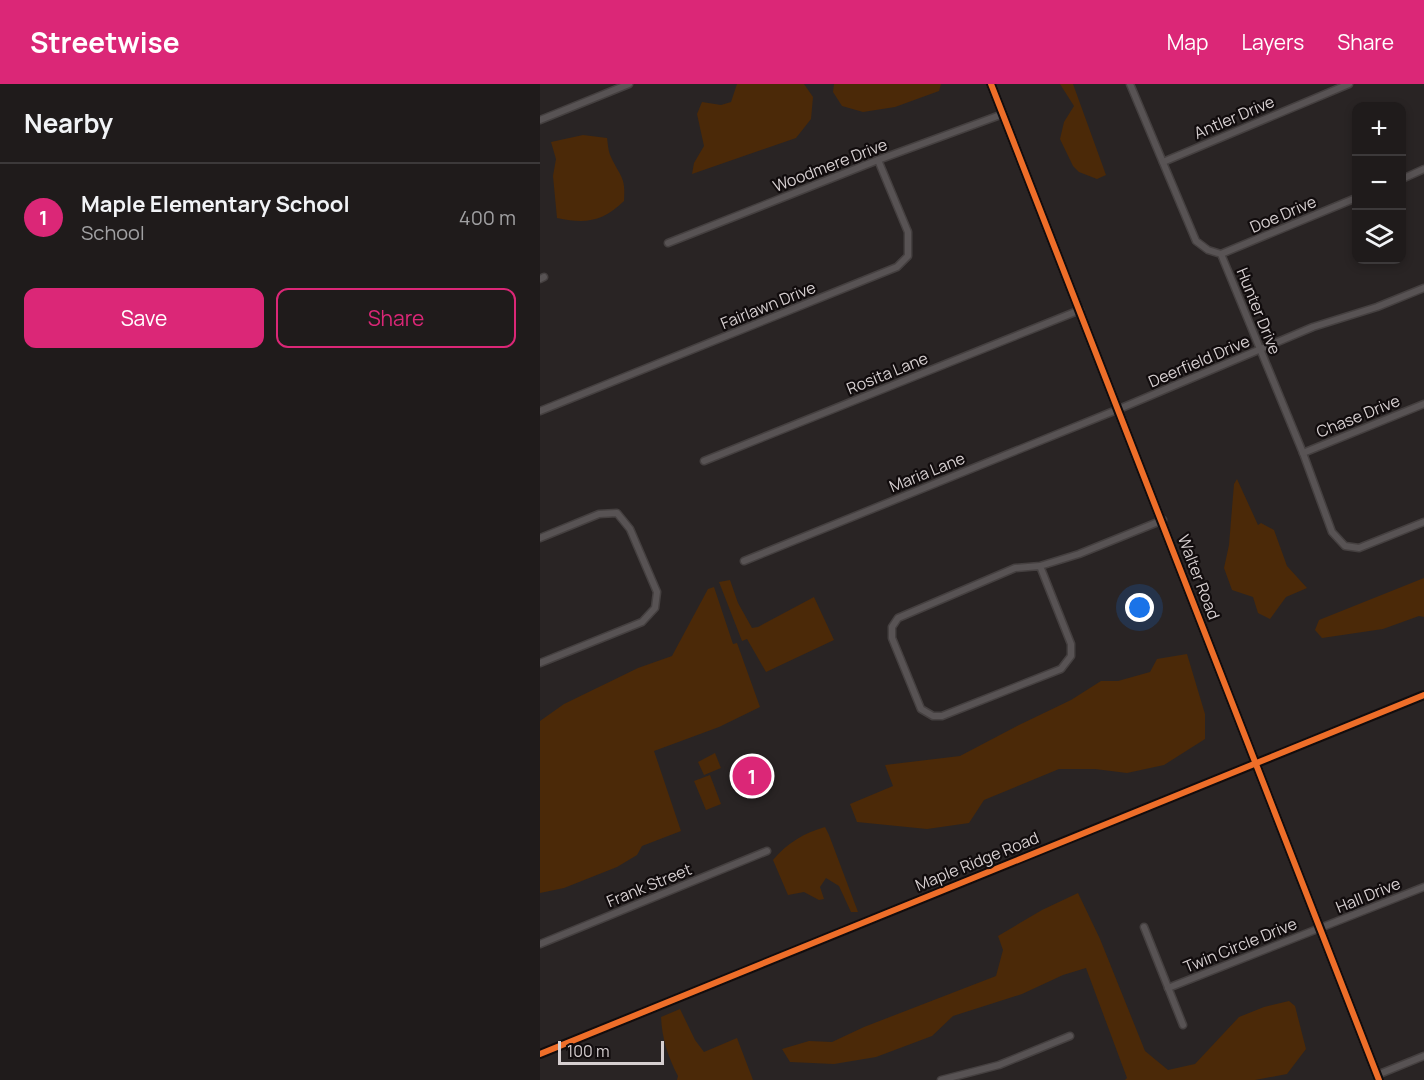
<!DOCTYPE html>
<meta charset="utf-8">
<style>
:root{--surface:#1f1b1b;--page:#272424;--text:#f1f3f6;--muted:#a1a1a3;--line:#3c393a;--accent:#db2777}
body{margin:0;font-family:Manrope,sans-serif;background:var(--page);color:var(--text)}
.controls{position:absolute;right:18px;top:18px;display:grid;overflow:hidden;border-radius:12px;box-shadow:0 3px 9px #0003}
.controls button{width:54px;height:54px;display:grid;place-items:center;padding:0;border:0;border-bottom:2px solid var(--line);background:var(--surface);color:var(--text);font:30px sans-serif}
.scale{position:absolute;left:18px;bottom:15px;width:106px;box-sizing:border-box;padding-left:6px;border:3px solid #d6cfd0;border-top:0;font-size:16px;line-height:21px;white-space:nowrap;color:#d6cfd0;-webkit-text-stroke:4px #110c0d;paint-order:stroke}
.you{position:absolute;left:600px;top:524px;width:21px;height:21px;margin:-15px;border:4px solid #fff;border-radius:50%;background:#1a73e8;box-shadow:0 0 0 9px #1a73e833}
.badge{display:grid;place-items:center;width:39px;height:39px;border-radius:50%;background:var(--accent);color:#fff;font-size:20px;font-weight:700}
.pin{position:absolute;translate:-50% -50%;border:3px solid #fff;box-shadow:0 2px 6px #0006}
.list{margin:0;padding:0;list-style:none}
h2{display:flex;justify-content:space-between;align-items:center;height:78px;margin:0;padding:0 24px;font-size:26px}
h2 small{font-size:20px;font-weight:400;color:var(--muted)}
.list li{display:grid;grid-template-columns:39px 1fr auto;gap:18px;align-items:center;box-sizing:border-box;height:108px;padding:0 24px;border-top:2px solid var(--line)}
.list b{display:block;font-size:22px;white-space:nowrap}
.list p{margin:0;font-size:20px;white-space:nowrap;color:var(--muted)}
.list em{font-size:20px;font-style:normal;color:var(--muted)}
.actions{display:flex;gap:12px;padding:18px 24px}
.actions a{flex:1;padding:14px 0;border:2px solid var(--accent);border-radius:12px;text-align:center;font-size:21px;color:var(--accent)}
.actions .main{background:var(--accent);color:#fff}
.icon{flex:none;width:33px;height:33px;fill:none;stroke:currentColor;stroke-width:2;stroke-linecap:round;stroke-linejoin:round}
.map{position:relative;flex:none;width:884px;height:996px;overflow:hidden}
header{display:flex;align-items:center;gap:36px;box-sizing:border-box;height:84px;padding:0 30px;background:var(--accent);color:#fff}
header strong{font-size:28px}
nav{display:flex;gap:33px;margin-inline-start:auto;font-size:21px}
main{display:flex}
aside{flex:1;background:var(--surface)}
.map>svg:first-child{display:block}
</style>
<header>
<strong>Streetwise</strong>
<nav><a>Map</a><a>Layers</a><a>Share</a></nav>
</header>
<main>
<aside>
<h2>Nearby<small></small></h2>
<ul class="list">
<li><span class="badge">1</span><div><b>Maple Elementary School</b><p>School</p></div><em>400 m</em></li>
</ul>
<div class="actions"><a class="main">Save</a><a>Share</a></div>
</aside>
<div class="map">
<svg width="884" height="996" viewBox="0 0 884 996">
<rect width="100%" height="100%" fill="#292424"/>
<!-- green -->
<g fill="#4b2908">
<path d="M 197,0 L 264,0 L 273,13 L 271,35 L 256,54 L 152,90 L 154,79 L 164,62 L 157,30 L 162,18 L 181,21 L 191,18 Z"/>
<path d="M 294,0 L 401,0 L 399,7 L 355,23 L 323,28 L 302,22 L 293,8 Z"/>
<path d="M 520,0 L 533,0 L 566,91 L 557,95 L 539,88 L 533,82 L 520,55 L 524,38 L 534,22 Z"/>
<path d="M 43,51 L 67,54 C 68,60 68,67 71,73 C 80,93 86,92 84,117 C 62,138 46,140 17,134 L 13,92 L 16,75 L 11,58 Z"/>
<path d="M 697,395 L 718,441 L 721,439 L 734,446 L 747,482 L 767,504 L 746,513 L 730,535 L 718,529 L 713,513 L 692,506 L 684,484 L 689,461 L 694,400 Z"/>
<path d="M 884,494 L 884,533 L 879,532 L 843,545 L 782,554 L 775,546 L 779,536 Z"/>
<path d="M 190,496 L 198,519 L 212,544 L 218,543 L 274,513 L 294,556 L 226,588 L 207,555 L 202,557 L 179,498 Z"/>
<path d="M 174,503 L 193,560 L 197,559 L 220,623 L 179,643 L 114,667 L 141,747 L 102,762 L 97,771 L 77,783 L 24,804 L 0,809 L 0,637 L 24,620 L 98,584 L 132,572 L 168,505 Z"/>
<path d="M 647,570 L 665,630 L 665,655 L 624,681 L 587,689 L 555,685 L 519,685 L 444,716 L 429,739 L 387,745 L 317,738 L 310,720 L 353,702 L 345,681 L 420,672 L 479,641 L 531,616 L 561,597 L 578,597 L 610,588 L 617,575 Z"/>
<path d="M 175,669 L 181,684 L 164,691 L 158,678 Z"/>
<path d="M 170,691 L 181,720 L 166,726 L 154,697 Z"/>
<path d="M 285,743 L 289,751 L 318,828 L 311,828 L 299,802 L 286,794 L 280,803 L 284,815 L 279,816 L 264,808 L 248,811 L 233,776 C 247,759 264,749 285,743 Z"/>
<path d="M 538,809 L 560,855 L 605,967 L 628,986 L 655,980 L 699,933 L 724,923 L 749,917 L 755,922 L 766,965 L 747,990 L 715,996 L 585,996 L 587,994 L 546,884 L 523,891 L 482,910 L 413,932 L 392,952 L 336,973 L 294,980 L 250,978 L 242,965 L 269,957 L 292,958 L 324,943 L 456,892 L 463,866 L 458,852 L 502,826 Z"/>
<path d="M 140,925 L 155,956 L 164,968 L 197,954 L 213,996 L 137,996 L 138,992 C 128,973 122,955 121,933 Z"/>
</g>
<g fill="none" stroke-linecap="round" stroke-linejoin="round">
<defs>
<g id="minor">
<path d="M 590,0 L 656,157 L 668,166 L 681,170 L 763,369 L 792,448 L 805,462 L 819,464 L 884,438"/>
<path d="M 0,36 L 89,0"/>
<path d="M 623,78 L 809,0"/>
<path d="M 862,95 L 884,85"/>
<path d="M 128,159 L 338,76 L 463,30"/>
<path d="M 681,170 L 816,114"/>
<path d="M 0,195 L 4,193"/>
<path d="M 0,327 L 357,183 L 368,172 L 368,148 L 338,76"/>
<path d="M 763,369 L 884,320"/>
<path d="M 164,377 L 540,226"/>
<path d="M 0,454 L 59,430 L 77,429 L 90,445 L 117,508 L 115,524 L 102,538 L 0,579"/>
<path d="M 204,477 L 579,325 L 773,243 L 837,223 L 884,204"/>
<path d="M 500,482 L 531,560 L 531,572 L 521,585 L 402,632 L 393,632 L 381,625 L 352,554 L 352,543 L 358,534 L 475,484 L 500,482 L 539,470 L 623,436"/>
<path d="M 604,843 L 643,941"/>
<path d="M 0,860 L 227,767"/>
<path d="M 628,904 L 884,803"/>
<path d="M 0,970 L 884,611"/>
<path d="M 837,991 L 884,972"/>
<path d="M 401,996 L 459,981 L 530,952"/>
</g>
<path id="tertiary" d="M 451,0 L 839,996"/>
</defs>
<!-- minor casing -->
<use href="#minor" stroke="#454040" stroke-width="9"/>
<!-- tertiary casing -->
<use href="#tertiary" stroke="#454040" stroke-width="10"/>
<!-- minor -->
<use href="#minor" stroke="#585354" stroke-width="6"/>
<!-- tertiary -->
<use href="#tertiary" stroke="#585354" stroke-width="8"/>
<defs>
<g id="cycleway">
<path d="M 451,0 L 839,996"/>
<path d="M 0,970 L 884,611"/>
</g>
</defs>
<!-- cycleway casing -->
<use href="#cycleway" stroke="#110c0d" stroke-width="10"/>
<!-- cycleway -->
<use href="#cycleway" stroke="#ee6e29" stroke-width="6"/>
</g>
<g text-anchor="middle" stroke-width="4.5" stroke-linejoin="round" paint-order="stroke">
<!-- street labels -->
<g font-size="16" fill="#d6cfd0" stroke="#110c0d">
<text transform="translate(694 33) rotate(-23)" y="6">Antler Drive</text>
<text transform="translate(290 81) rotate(-21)" y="6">Woodmere Drive</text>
<text transform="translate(743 130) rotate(-23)" y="6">Doe Drive</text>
<text transform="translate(228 221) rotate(-22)" y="6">Fairlawn Drive</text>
<text transform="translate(719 227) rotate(68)" y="6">Hunter Drive</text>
<text transform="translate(659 277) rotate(-23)" y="6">Deerfield Drive</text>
<text transform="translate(347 289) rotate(-22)" y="6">Rosita Lane</text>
<text transform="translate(818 332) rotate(-22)" y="6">Chase Drive</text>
<text transform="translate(387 388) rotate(-22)" y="6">Maria Lane</text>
<text transform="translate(659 493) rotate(69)" y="6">Walter Road</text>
<text transform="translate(437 777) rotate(-22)" y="6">Maple Ridge Road</text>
<text transform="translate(109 801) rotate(-22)" y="6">Frank Street</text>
<text transform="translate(828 811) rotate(-22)" y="6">Hall Drive</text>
<text transform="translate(700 861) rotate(-22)" y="6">Twin Circle Drive</text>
</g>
</g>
</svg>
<div class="controls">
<button>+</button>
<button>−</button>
<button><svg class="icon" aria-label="layers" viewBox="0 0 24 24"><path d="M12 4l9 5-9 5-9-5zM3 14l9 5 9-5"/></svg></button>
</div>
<div class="scale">100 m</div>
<div class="you"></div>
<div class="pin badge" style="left:212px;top:692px">1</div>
</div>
</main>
